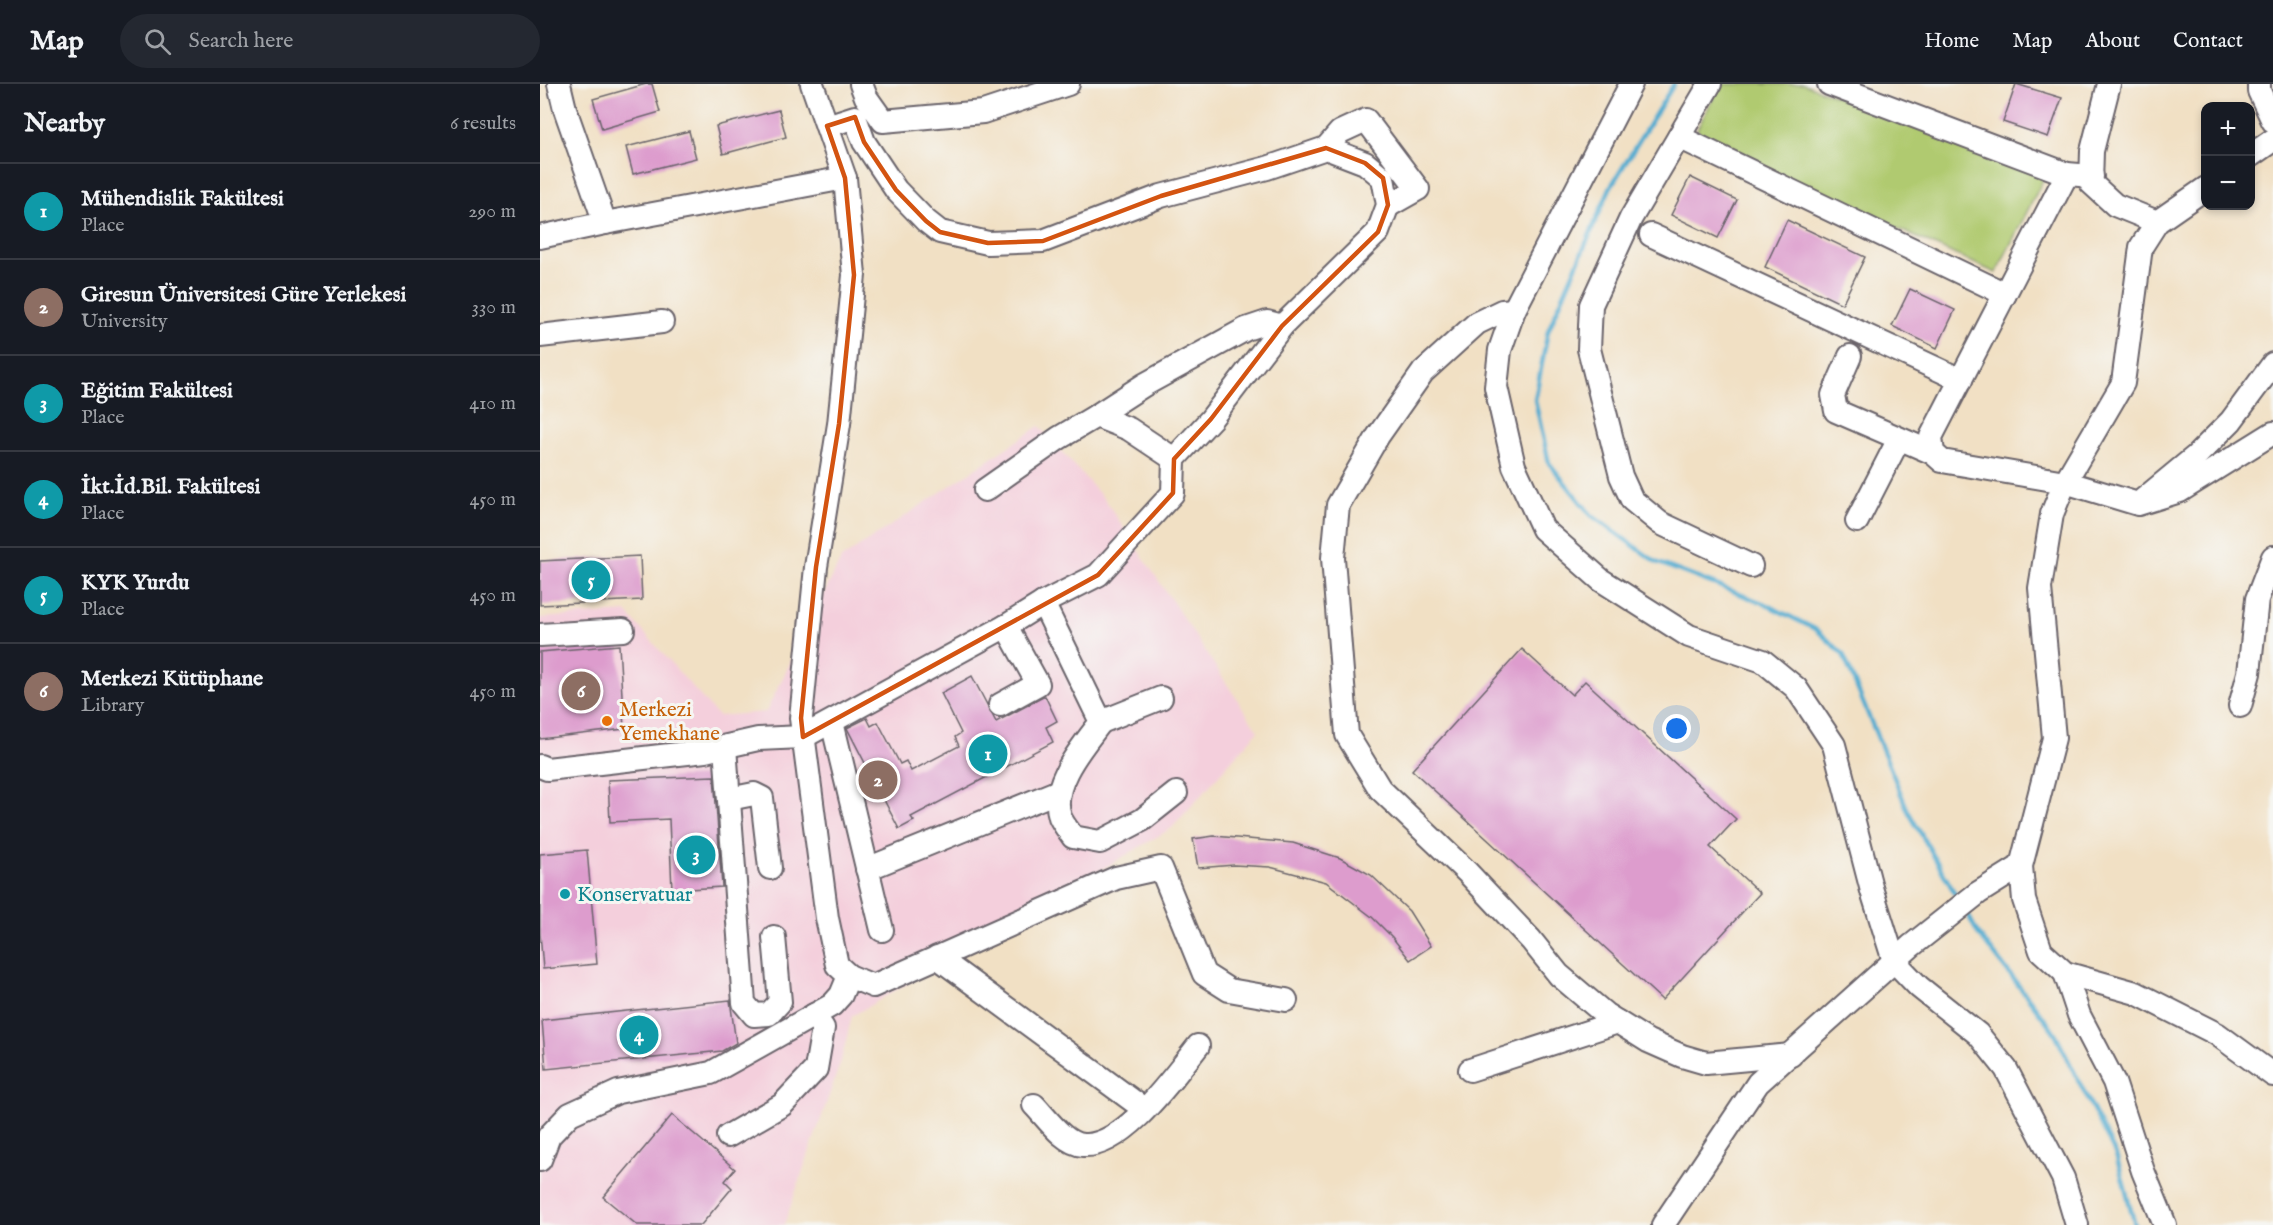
<!DOCTYPE html>
<meta charset="utf-8">
<style>
:root{--surface:#171b24;--page:#242831;--text:#f1f3f6;--muted:#9ea1a6;--line:#363941;--accent:#1f6fb2}
body{margin:0;font-family:"IM FELL English",serif;background:var(--page);color:var(--text)}
.controls{position:absolute;right:18px;top:18px;display:grid;overflow:hidden;border-radius:12px;box-shadow:0 3px 9px #0003}
.controls button{width:54px;height:54px;display:grid;place-items:center;padding:0;border:0;border-bottom:2px solid var(--line);background:var(--surface);color:var(--text);font:30px sans-serif}
.you{position:absolute;left:1137px;top:645px;width:21px;height:21px;margin:-15px;border:4px solid #fff;border-radius:50%;background:#1a73e8;box-shadow:0 0 0 9px #1a73e833}
.badge{display:grid;place-items:center;width:39px;height:39px;border-radius:50%;background:var(--accent);color:#fff;font-size:20px;font-weight:700}
.pin{position:absolute;translate:-50% -50%;border:3px solid #fff;box-shadow:0 2px 6px #0006}
.list{margin:0;padding:0;list-style:none}
h2{display:flex;justify-content:space-between;align-items:center;height:78px;margin:0;padding:0 24px;font-size:26px}
h2 small{font-size:20px;font-weight:400;color:var(--muted)}
.list li{display:grid;grid-template-columns:39px 1fr auto;gap:18px;align-items:center;box-sizing:border-box;height:96px;padding:0 24px;border-top:2px solid var(--line)}
.list b{display:block;font-size:22px;white-space:nowrap}
.list p{margin:0;font-size:20px;white-space:nowrap;color:var(--muted)}
.list em{font-size:20px;font-style:normal;color:var(--muted)}
.icon{flex:none;width:33px;height:33px;fill:none;stroke:currentColor;stroke-width:2;stroke-linecap:round;stroke-linejoin:round}
.map{position:relative;flex:none;width:1733px;height:1141px;overflow:hidden}
header{display:flex;align-items:center;gap:36px;box-sizing:border-box;height:84px;padding:0 30px;background:var(--surface);border-bottom:2px solid var(--line)}
header strong{font-size:28px}
nav{display:flex;gap:33px;margin-inline-start:auto;font-size:21px}
.search{width:420px;height:54px;background:var(--page);display:flex;align-items:center;gap:15px;box-sizing:border-box;padding:0 21px;border-radius:33px;color:var(--muted);font-size:22px}
main{display:flex}
aside{flex:1;background:var(--surface)}
.map>svg:first-child{display:block}
</style>
<header>
<strong>Map</strong>
<div class="search"><svg class="icon" aria-label="search" viewBox="0 0 24 24"><circle cx="10" cy="10" r="6"/><path d="M15 15l6 6"/></svg>Search here</div>
<nav><a>Home</a><a>Map</a><a>About</a><a>Contact</a></nav>
</header>
<main>
<aside>
<h2>Nearby<small>6 results</small></h2>
<ul class="list">
<li><span class="badge" style="background:#0f9aa8">1</span><div><b>Mühendislik Fakültesi</b><p>Place</p></div><em>290 m</em></li>
<li><span class="badge" style="background:#8d6e63">2</span><div><b>Giresun Üniversitesi Güre Yerlekesi</b><p>University</p></div><em>330 m</em></li>
<li><span class="badge" style="background:#0f9aa8">3</span><div><b>Eğitim Fakültesi</b><p>Place</p></div><em>410 m</em></li>
<li><span class="badge" style="background:#0f9aa8">4</span><div><b>İkt.İd.Bil. Fakültesi</b><p>Place</p></div><em>450 m</em></li>
<li><span class="badge" style="background:#0f9aa8">5</span><div><b>KYK Yurdu</b><p>Place</p></div><em>450 m</em></li>
<li><span class="badge" style="background:#8d6e63">6</span><div><b>Merkezi Kütüphane</b><p>Library</p></div><em>450 m</em></li>
</ul>
</aside>
<div class="map">
<svg width="1733" height="1141" viewBox="0 0 1733 1141">
<rect width="100%" height="100%" fill="#f6f6f2"/>
<filter id="ink" filterUnits="userSpaceOnUse"><feTurbulence type="fractalNoise" baseFrequency=".0167" numOctaves="2"/><feDisplacementMap in="SourceGraphic" scale="12" xChannelSelector="R" yChannelSelector="G"/><feConvolveMatrix kernelMatrix="1 2 1 2 8 2 1 2 1" color-interpolation-filters="sRGB"/></filter>
<filter id="wash" filterUnits="userSpaceOnUse"><feTurbulence type="fractalNoise" baseFrequency=".008" numOctaves="4" result="noise"/><feDisplacementMap in="SourceGraphic" scale="24" xChannelSelector="R" yChannelSelector="G"/><feGaussianBlur stdDeviation="1.35" result="paint"/><feColorMatrix in="noise" values="0 0 0 0 0 0 0 0 0 0 0 0 0 0 0 0 0 1.4 0 .05"/><feComposite in="paint" operator="in"/></filter>
<g filter="url(#wash)">
<rect width="100%" height="100%" fill="#f1e0c4"/>
<!-- built -->
<path fill="#f4cfdc" d="M 499,342 L 566,417 L 718,647 L 632,744 L 312,932 L 301,977 L 244,1141 L 0,1141 L 0,534 L 86,528 L 178,632 L 226,628 L 301,475 Z"/>
<!-- green -->
<path fill="#b0ca6f" stroke="#697655" stroke-width="1.5" d="M 1181,0 L 1264,0 L 1488,84 L 1504,94 L 1456,189 L 1165,58 L 1157,45 Z"/>
<g fill="none" stroke-linecap="round" stroke-linejoin="round">
<!-- stream -->
<g stroke="#52acd0" stroke-width="4.5">
<path d="M 1134,0 L 1070,104 L 1008,247 L 995,316 L 1009,379 L 1051,431 L 1116,478 L 1223,519 L 1277,546 L 1303,570 L 1368,727 L 1418,815"/>
<path d="M 1426,827 L 1437,848 L 1513,946 L 1576,1071 L 1595,1141"/>
</g>
</g>
<g id="blocks">
<!-- building -->
<g fill="#dd9ccd">
<path d="M 106,0 L 112,0 L 120,28 L 62,45 L 53,15 Z"/>
<path d="M 1476,0 L 1522,14 L 1508,53 L 1463,38 Z"/>
<path d="M 239,26 L 246,53 L 183,70 L 176,42 Z"/>
<path d="M 149,47 L 156,74 L 93,90 L 86,63 Z"/>
<path d="M 1150,93 L 1197,116 L 1178,154 L 1131,131 Z"/>
<path d="M 1247,136 L 1325,173 L 1302,220 L 1225,183 Z"/>
<path d="M 1370,205 L 1415,226 L 1397,264 L 1352,242 Z"/>
<path d="M 100,472 L 102,516 L 0,521 L 0,477 Z"/>
<path d="M 79,561 L 84,645 L 0,655 L 0,568 Z"/>
<path d="M 982,565 L 1032,611 L 1045,597 L 1196,735 L 1170,763 L 1220,809 L 1122,916 L 872,686 Z"/>
<path d="M 432,592 L 456,638 L 505,612 L 517,637 L 506,643 L 513,658 L 371,733 L 374,737 L 359,745 L 307,644 L 327,634 L 331,642 L 338,638 L 360,680 L 366,677 L 371,687 L 419,662 L 415,653 L 421,649 L 401,609 Z"/>
<path d="M 174,692 L 182,803 L 132,806 L 129,735 L 70,738 L 68,696 Z"/>
<path d="M 674,752 L 753,759 L 800,774 L 831,791 L 869,827 L 891,862 L 870,876 L 852,853 L 832,833 L 786,798 L 730,783 L 694,781 L 658,784 L 653,755 Z"/>
<path d="M 47,766 L 57,880 L 3,885 L 0,849 L 0,770 Z"/>
<path d="M 190,916 L 196,959 L 182,967 L 6,985 L 2,936 Z"/>
<path d="M 132,1031 L 195,1085 L 185,1097 L 192,1104 L 161,1141 L 97,1141 L 63,1113 Z"/>
</g>
</g>
</g>
<g filter="url(#ink)">
<use href="#blocks" fill-opacity="0" stroke="#6a646b" stroke-width="1.5"/>
<g fill="none" stroke-linecap="round" stroke-linejoin="round">
<defs>
<g id="minor">
<path d="M 19,0 L 25,25 L 65,139 L 305,94"/>
<path d="M 272,0 L 305,94 L 314,191 L 299,340 L 276,483 L 261,634 L 287,834 L 297,881 L 309,892 L 333,902 L 576,794 L 621,784 L 664,890 L 689,906 L 746,916"/>
<path d="M 321,0 L 326,13 L 343,37 L 443,28 L 528,0"/>
<path d="M 1091,0 L 974,226 L 960,266 L 956,303 L 974,382 L 1003,445 L 1061,496 L 1149,552 L 1223,577 L 1256,604 L 1294,661 L 1332,807 L 1354,877 L 1379,903 L 1438,950 L 1466,985 L 1523,1094 L 1537,1141"/>
<path d="M 1170,0 L 1091,134 L 1051,221 L 1049,265 L 1081,392 L 1092,416 L 1120,439 L 1211,482"/>
<path d="M 1289,0 L 1527,90 L 1552,92"/>
<path d="M 1569,0 L 1552,67 L 1551,99 L 1575,121 L 1617,138"/>
<path d="M 1719,0 L 1719,7 L 1733,37"/>
<path d="M 1139,53 L 1465,210"/>
<path d="M 786,64 L 800,48 L 826,36 L 878,105 L 848,122"/>
<path d="M 1710,72 L 1733,56"/>
<path d="M 1527,90 L 1391,353 L 1393,369 L 1402,377 L 1525,398 L 1598,420 L 1640,407 L 1733,349"/>
<path d="M 1666,104 L 1617,138 L 1601,163 L 1583,299 L 1525,398 L 1512,430 L 1500,504 L 1514,654 L 1481,782 L 1484,816 L 1501,867 L 1525,889 L 1596,909 L 1677,950 L 1733,991"/>
<path d="M 1111,151 L 1421,296"/>
<path d="M 0,153 L 65,139"/>
<path d="M 974,226 L 962,227 L 937,239 L 883,288 L 838,352 L 798,421 L 793,474 L 807,651 L 840,705 L 927,788 L 991,856 L 1019,891 L 1065,930 L 1108,957 L 1142,972 L 1166,979 L 1251,971"/>
<path d="M 0,252 L 122,238"/>
<path d="M 1310,272 L 1293,311 L 1296,327 L 1393,369"/>
<path d="M 556,332 L 604,301 L 706,245 L 727,238 L 742,242"/>
<path d="M 445,406 L 519,354 L 556,332 L 589,345 L 634,375"/>
<path d="M 1604,415 L 1656,372 L 1691,337 L 1733,280"/>
<path d="M 1317,437 L 1359,355"/>
<path d="M 503,519 L 561,638 C 543,662 509,700 520,733 C 523,740 529,747 533,753 L 560,758 L 602,736 L 636,709"/>
<path d="M 0,551 L 83,546"/>
<path d="M 460,621 L 498,600 L 466,542"/>
<path d="M 1700,622 L 1709,589 L 1717,515 L 1733,473"/>
<path d="M 292,638 L 342,846"/>
<path d="M 561,638 L 621,614"/>
<path d="M 185,663 L 204,919 L 214,931 L 229,930 L 240,918 L 234,853"/>
<path d="M 0,682 L 7,685 L 165,667 L 218,655 L 263,653 L 466,542 L 503,519 L 558,491 L 633,409 L 634,375 L 671,335 L 742,242 L 838,148 L 848,121 L 843,94 L 825,79 L 786,64 L 727,84 L 621,112 L 503,157 L 448,159 L 400,148 L 386,137 L 356,106 L 324,58 L 315,33 L 287,42"/>
<path d="M 189,715 L 214,710 L 222,714 L 230,784"/>
<path d="M 327,785 L 519,707"/>
<path d="M 397,873 L 604,1025"/>
<path d="M 1525,889 L 1539,931 L 1574,998 L 1603,1087 L 1625,1141"/>
<path d="M 930,986 L 1078,938"/>
<path d="M 494,1021 C 506,1033 524,1060 543,1061 C 584,1064 634,992 658,962"/>
<path d="M 188,1052 L 242,1021 L 276,985 L 283,944 L 274,931"/>
<path d="M 0,1076 L 9,1052 L 30,1030 L 78,1008 L 171,989 L 292,921 L 301,911 L 309,892"/>
<path d="M 1123,1141 L 1218,999 L 1371,862 L 1438,809 L 1481,782"/>
</g>
</defs>
<!-- minor casing -->
<use href="#minor" stroke="#6a646b" stroke-width="26"/>
<!-- minor -->
<use href="#minor" stroke="#fff" stroke-width="22"/>
</g>
</g>
<!-- marked area -->
<path fill="none" stroke="#d45411" stroke-width="4.5" stroke-linejoin="round" d="M 315,33 L 324,58 L 356,106 L 386,137 L 400,148 L 448,159 L 503,157 L 621,112 L 786,64 L 825,79 L 843,94 L 848,121 L 838,148 L 742,242 L 671,335 L 634,375 L 633,409 L 558,491 L 263,653 L 261,634 L 276,483 L 299,340 L 314,191 L 305,94 L 287,42 Z"/>
<!-- markers -->
<circle fill="#e8710a" stroke="#f6f6f2" stroke-width="2" cx="67" cy="637" r="6"/>
<circle fill="#0f9aa8" stroke="#f6f6f2" stroke-width="2" cx="25" cy="810" r="6"/>
<g text-anchor="middle" stroke-width="6" stroke-linejoin="round" paint-order="stroke">
<!-- food labels -->
<g font-size="21" fill="#c56008" stroke="#f6f6f2" text-anchor="start">
<text x="79" y="632">Merkezi<tspan x="79" dy="24">Yemekhane</tspan></text>
</g>
<!-- culture labels -->
<g font-size="21" fill="#0d838f" stroke="#f6f6f2" text-anchor="start">
<text x="37" y="817">Konservatuar</text>
</g>
</g>
</svg>
<div class="controls">
<button>+</button>
<button>−</button>
</div>
<div class="you"></div>
<div class="pin badge" style="left:448px;top:670px;background:#0f9aa8">1</div>
<div class="pin badge" style="left:338px;top:696px;background:#8d6e63">2</div>
<div class="pin badge" style="left:156px;top:771px;background:#0f9aa8">3</div>
<div class="pin badge" style="left:99px;top:951px;background:#0f9aa8">4</div>
<div class="pin badge" style="left:51px;top:496px;background:#0f9aa8">5</div>
<div class="pin badge" style="left:41px;top:607px;background:#8d6e63">6</div>
</div>
</main>
